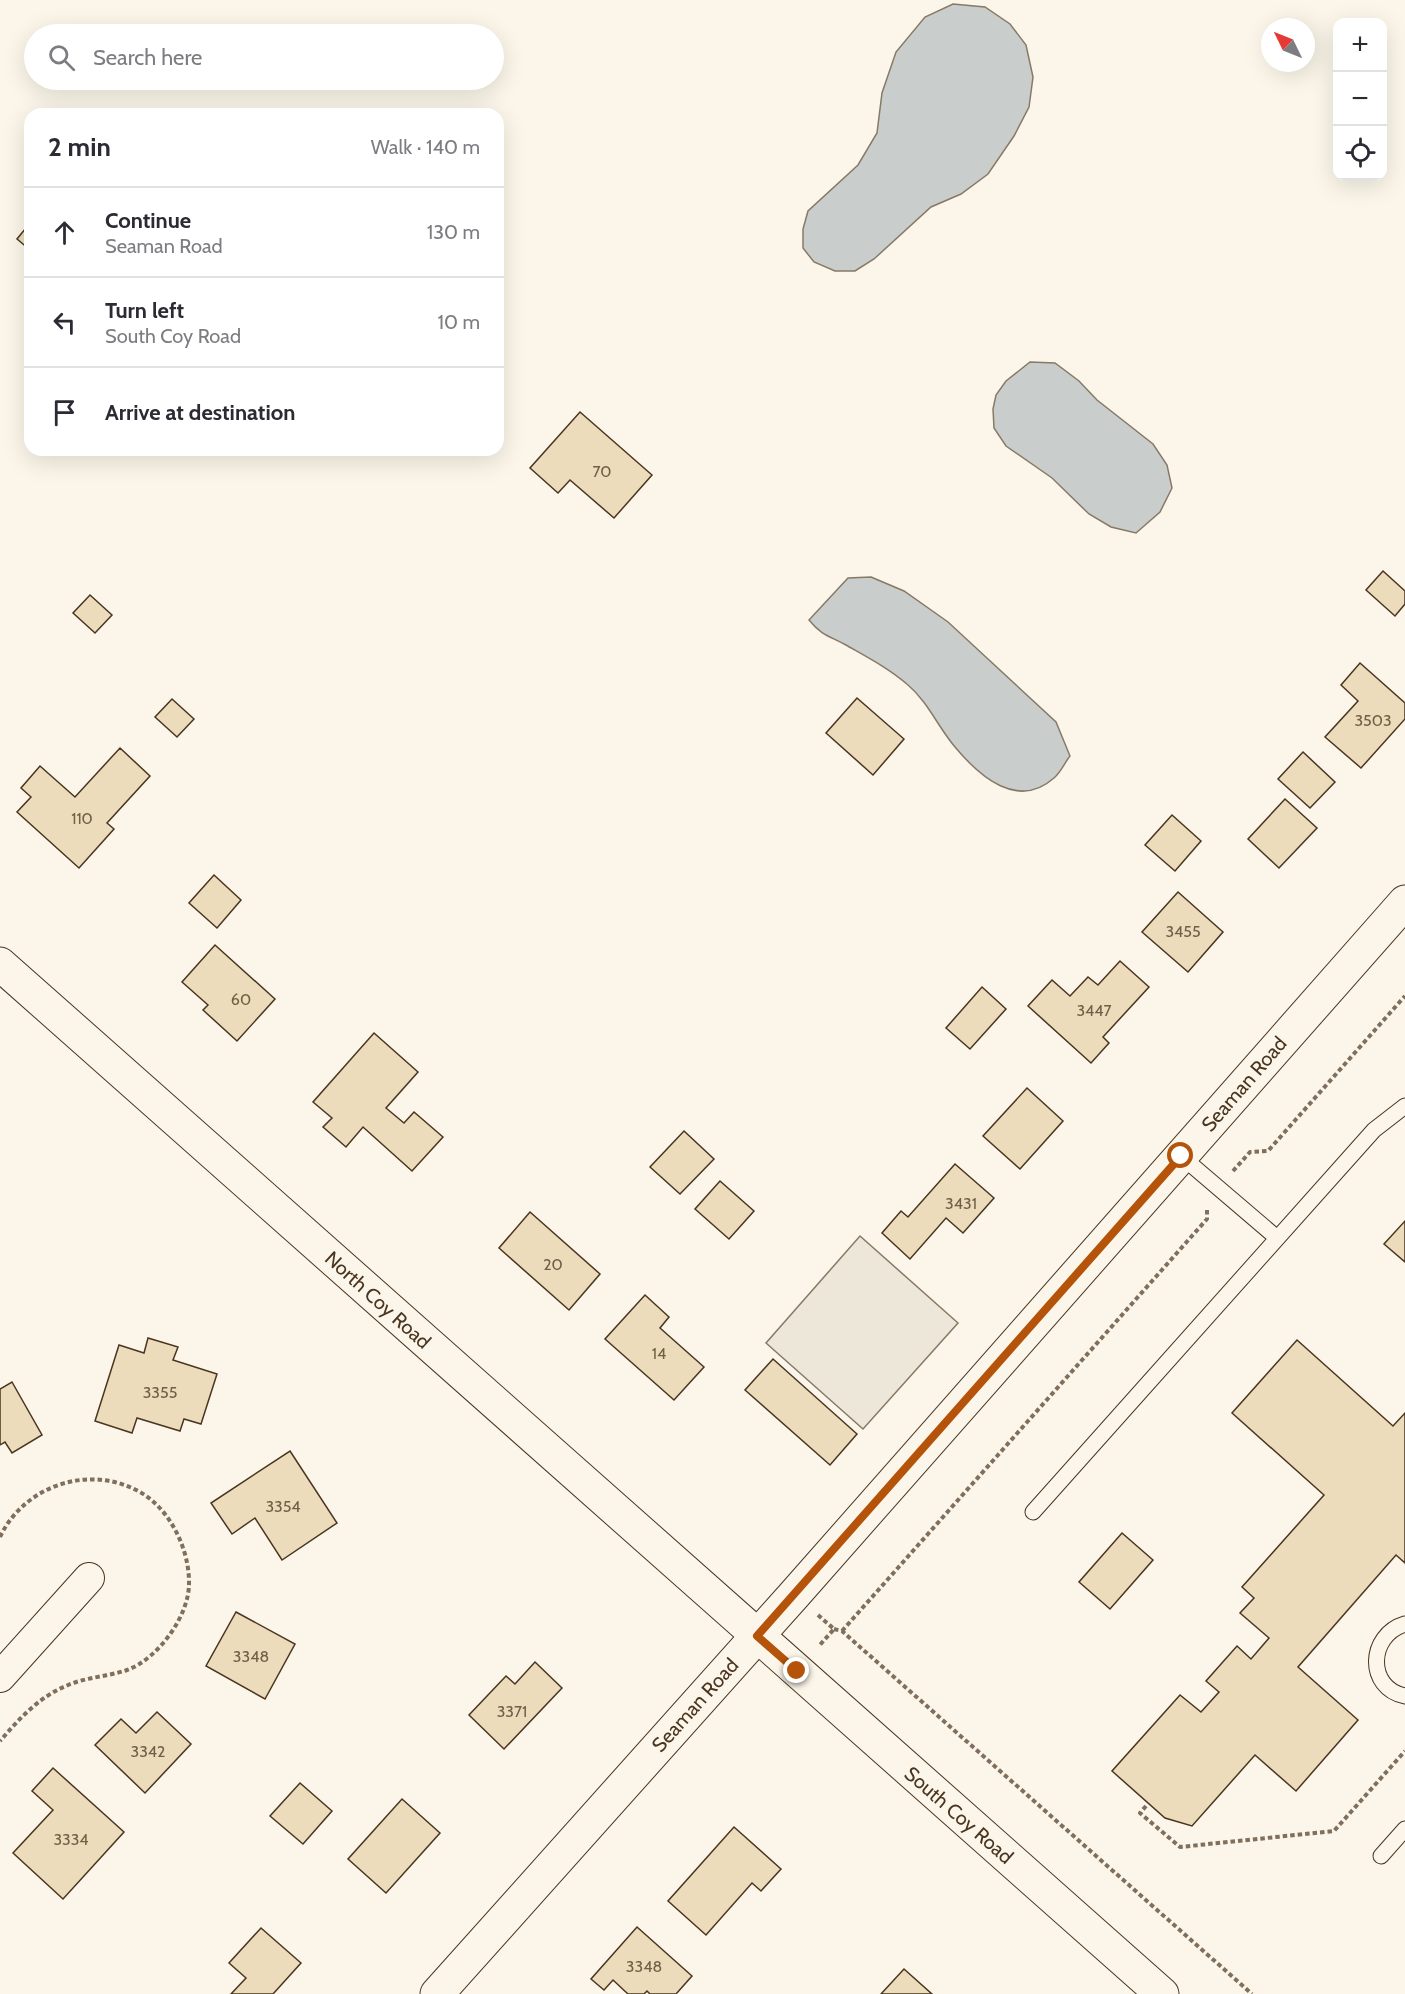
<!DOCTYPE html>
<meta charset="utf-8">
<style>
:root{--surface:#fff;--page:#f7f7f7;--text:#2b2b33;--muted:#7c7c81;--line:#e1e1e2}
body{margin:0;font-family:Cabin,sans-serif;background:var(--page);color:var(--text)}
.controls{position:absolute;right:18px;top:18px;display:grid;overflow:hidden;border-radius:12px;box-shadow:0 6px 24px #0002}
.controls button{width:54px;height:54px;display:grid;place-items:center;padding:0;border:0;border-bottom:2px solid var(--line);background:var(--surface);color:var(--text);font:30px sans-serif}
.compass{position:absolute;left:1261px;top:18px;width:54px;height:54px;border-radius:50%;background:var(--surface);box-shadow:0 6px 24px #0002;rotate:313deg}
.stop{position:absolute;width:18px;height:18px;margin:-14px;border:4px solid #b45309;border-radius:50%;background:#fff}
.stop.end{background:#b45309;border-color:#fff;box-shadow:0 2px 6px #0008}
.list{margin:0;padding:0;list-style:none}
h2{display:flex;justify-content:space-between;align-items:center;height:78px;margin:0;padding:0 24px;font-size:26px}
h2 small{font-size:20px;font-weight:400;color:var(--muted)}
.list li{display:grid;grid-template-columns:39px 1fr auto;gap:18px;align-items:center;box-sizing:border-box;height:90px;padding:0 24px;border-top:2px solid var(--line)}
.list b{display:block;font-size:22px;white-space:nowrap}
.list p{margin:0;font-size:20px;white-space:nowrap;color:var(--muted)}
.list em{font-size:20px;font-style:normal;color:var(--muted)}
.icon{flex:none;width:33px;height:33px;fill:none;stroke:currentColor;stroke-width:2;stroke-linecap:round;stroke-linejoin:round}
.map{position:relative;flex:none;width:1405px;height:1994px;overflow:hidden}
.search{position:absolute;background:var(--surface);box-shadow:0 6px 24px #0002;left:24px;top:24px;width:480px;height:66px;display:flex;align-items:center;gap:15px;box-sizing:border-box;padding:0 21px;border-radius:33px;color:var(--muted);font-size:22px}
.panel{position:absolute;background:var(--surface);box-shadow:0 6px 24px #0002;left:24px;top:108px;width:480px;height:348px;border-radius:18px}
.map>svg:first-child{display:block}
</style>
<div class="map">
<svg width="1405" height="1994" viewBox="0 0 1405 1994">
<rect width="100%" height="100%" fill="#fbf6e9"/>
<!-- parking -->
<path fill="#ede7d9" stroke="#887966" stroke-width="1.5" d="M 860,1236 L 958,1323 L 863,1429 L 766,1343 Z"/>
<!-- water -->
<g fill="#c9cecd" stroke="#887966" stroke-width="1.5">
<path d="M 953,4 L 985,7 L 1010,24 L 1026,45 L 1033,77 L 1029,107 L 1014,136 L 988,174 L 961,194 L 931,207 L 874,259 L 855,271 L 835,271 L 814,262 L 803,248 L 803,229 L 808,211 L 858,165 L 877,133 L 882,93 L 896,52 L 925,17 Z"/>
<path d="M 1030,362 L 1055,363 L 1079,381 L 1097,400 L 1153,444 L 1167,465 L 1172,488 L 1160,512 L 1136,533 L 1111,527 L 1089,514 L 1052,478 L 1006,446 L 994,428 L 993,409 L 996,395 L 1006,381 Z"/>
<path d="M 871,577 L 904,591 L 948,622 L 1056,722 L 1070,756 C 1065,762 1061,772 1054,778 C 1018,810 980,777 955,747 C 938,727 928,702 908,685 C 890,669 867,657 846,645 C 830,636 822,636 809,620 L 848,578 Z"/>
</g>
<!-- building -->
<g fill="#ecdcbc" stroke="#4a3520" stroke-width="1.5">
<path d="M 30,223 L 30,250 L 17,239 Z"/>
<path d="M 580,412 L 652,475 L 614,518 L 570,480 L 558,493 L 530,468 Z"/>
<path d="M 1383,571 L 1405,591 L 1405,604 L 1395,616 L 1366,590 Z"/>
<path d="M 90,595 L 112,615 L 95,633 L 73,613 Z"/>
<path d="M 1360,663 L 1405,703 L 1405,719 L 1361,768 L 1325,737 L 1358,701 L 1341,685 Z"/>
<path d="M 857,698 L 904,739 L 873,775 L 826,733 Z"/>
<path d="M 172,699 L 194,719 L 177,737 L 155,717 Z"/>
<path d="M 120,748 L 150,776 L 107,823 L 114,829 L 79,868 L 17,812 L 31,797 L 21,788 L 40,766 L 75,797 Z"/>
<path d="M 1303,752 L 1335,782 L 1310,808 L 1278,779 Z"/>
<path d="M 1285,799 L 1317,828 L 1279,868 L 1248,839 Z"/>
<path d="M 1172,815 L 1201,841 L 1175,871 L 1145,845 Z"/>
<path d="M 214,875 L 241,900 L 217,928 L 189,903 Z"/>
<path d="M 1178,892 L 1223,932 L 1188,972 L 1142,932 Z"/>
<path d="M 215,945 L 275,999 L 237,1041 L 203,1010 L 208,1005 L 182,982 Z"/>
<path d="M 1120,961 L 1149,987 L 1103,1037 L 1109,1043 L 1091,1063 L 1028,1006 L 1052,980 L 1070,996 L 1088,977 L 1098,985 Z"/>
<path d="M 982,987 L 1006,1009 L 970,1049 L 946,1028 Z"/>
<path d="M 374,1033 L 418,1072 L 386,1108 L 404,1123 L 414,1112 L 443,1137 L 412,1171 L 363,1127 L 346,1147 L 323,1127 L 332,1118 L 313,1102 Z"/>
<path d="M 1027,1088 L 1063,1121 L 1020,1169 L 983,1136 Z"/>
<path d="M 684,1131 L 714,1159 L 680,1194 L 650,1167 Z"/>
<path d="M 955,1164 L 994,1198 L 963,1233 L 946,1218 L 910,1259 L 882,1233 L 901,1211 L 908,1217 Z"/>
<path d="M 720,1181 L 754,1211 L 729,1239 L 695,1209 Z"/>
<path d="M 530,1212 L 600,1274 L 569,1310 L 499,1248 Z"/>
<path d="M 1405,1221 L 1405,1262 L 1384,1244 Z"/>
<path d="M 645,1295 L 669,1317 L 660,1328 L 704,1367 L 674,1400 L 605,1339 Z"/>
<path d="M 148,1338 L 178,1347 L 173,1360 L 217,1374 L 201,1424 L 184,1419 L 180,1431 L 137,1418 L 132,1433 L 95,1421 L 119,1345 L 144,1353 Z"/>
<path d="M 1297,1340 L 1393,1426 L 1405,1413 L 1405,1563 L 1396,1555 L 1298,1667 L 1358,1720 L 1296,1791 L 1255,1755 L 1192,1826 L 1165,1818 L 1112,1771 L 1180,1695 L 1201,1712 L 1219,1692 L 1206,1681 L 1237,1646 L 1251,1659 L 1269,1638 L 1240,1613 L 1254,1598 L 1242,1587 L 1324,1495 L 1232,1413 Z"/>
<path d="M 773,1359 L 857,1434 L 830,1465 L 745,1390 Z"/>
<path d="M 12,1382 L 42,1435 L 12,1453 L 5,1442 L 0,1445 L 0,1389 Z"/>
<path d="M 290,1451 L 337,1523 L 282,1560 L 255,1518 L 232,1534 L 211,1503 Z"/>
<path d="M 1122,1533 L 1153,1560 L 1110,1609 L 1079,1582 Z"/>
<path d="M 236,1612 L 295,1644 L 265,1699 L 206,1666 Z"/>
<path d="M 535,1662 L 562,1688 L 504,1749 L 469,1715 L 506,1676 L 515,1684 Z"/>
<path d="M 157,1712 L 191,1744 L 145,1793 L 95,1745 L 121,1719 L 136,1733 Z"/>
<path d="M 53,1768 L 124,1832 L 63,1899 L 13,1853 L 53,1810 L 32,1791 Z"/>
<path d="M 300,1783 L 332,1811 L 303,1844 L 270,1816 Z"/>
<path d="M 402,1799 L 440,1833 L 386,1893 L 348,1859 Z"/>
<path d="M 734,1827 L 781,1869 L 761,1891 L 752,1883 L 706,1935 L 668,1901 Z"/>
<path d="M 637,1927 L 692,1976 L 676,1994 L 650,1994 L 647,1991 L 644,1994 L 628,1994 L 613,1980 L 604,1990 L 591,1979 Z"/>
<path d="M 261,1928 L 301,1963 L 273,1994 L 231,1994 L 246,1978 L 229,1963 Z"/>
<path d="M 904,1969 L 932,1994 L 881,1994 Z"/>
</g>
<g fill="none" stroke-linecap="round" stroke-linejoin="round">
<defs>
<g id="service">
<path d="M 1181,1156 L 1277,1238"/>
<path d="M 1033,1512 L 1374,1130 L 1405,1106"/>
<path d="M 1405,1624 C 1368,1635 1366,1688 1405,1696"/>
<path d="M 1381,1856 L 1405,1829"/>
</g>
<path id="minor" d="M 0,1677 L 89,1578"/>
<g id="tertiary">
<path d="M 0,964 L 1162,1994"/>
<path d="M 437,1994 L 794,1595 L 1405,902"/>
</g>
</defs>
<!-- service casing -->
<use href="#service" stroke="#4a3520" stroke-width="17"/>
<!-- minor casing -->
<use href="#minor" stroke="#4a3520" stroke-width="32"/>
<!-- tertiary casing -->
<use href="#tertiary" stroke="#4a3520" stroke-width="35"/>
<!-- path -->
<g stroke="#7f6f5c" stroke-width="4" stroke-dasharray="4.5 3" stroke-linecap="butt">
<path d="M 1233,1171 L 1250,1152 L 1268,1151 L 1405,996"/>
<path d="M 0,1537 C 24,1486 88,1464 138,1491 C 169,1507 189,1548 189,1582 C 190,1615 158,1659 127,1670 C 107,1677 85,1677 66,1686 C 39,1697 19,1719 0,1741"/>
<path d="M 818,1615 L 834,1629 L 819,1646"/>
<path d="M 834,1629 L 842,1631 L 1252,1994"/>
<path d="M 842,1631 L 1207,1219 L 1207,1210"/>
<path d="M 1146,1806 L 1140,1813 L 1180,1847 L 1334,1831 L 1405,1751"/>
</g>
<!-- service -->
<use href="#service" stroke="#fbf6e9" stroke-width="15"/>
<!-- minor -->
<use href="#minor" stroke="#fbf6e9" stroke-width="30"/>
<!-- tertiary -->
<use href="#tertiary" stroke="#fbf6e9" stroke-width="33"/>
</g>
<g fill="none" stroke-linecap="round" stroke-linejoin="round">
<!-- route -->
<path stroke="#b45309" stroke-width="8" d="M 797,1671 L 757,1636 L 1181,1156"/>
</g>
<g text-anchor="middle" stroke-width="4.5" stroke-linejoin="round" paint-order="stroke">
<!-- number labels -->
<g font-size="16" fill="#725f47">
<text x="602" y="477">70</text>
<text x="1373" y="726">3503</text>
<text x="82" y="824">110</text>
<text x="1183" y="937">3455</text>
<text x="241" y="1005">60</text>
<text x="1094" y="1016">3447</text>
<text x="961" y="1209">3431</text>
<text x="553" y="1270">20</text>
<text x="659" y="1359">14</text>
<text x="160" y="1398">3355</text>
<text x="283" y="1512">3354</text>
<text x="251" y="1662">3348</text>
<text x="512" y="1717">3371</text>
<text x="148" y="1757">3342</text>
<text x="71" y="1845">3334</text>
<text x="644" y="1972">3348</text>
</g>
<!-- street labels -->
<g font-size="20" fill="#4a3520" stroke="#fbf6e9">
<text transform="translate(1244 1084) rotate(-49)" y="7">Seaman Road</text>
<text transform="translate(378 1300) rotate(42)" y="7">North Coy Road</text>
<text transform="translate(695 1705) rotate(-48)" y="7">Seaman Road</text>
<text transform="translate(959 1815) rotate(41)" y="7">South Coy Road</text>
</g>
</g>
</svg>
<div class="controls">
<button>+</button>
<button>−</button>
<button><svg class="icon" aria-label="locate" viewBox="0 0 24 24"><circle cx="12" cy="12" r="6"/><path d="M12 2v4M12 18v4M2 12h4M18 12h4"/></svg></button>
</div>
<svg class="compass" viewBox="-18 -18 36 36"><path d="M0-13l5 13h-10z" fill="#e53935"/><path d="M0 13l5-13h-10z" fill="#7c7c81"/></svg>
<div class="stop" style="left:1181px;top:1156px"></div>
<div class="stop end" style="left:797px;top:1671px"></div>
<div class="search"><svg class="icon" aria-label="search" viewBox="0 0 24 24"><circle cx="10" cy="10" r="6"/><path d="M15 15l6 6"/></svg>Search here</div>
<section class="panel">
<h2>2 min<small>Walk · 140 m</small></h2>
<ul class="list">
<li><svg class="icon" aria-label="ahead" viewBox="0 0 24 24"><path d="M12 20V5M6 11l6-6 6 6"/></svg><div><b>Continue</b><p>Seaman Road</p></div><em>130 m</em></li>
<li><svg class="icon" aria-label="left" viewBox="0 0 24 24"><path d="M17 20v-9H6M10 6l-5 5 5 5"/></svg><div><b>Turn left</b><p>South Coy Road</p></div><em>10 m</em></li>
<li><svg class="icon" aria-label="arrive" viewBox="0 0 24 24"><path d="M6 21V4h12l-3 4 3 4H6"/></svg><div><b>Arrive at destination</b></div></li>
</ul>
</section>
</div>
